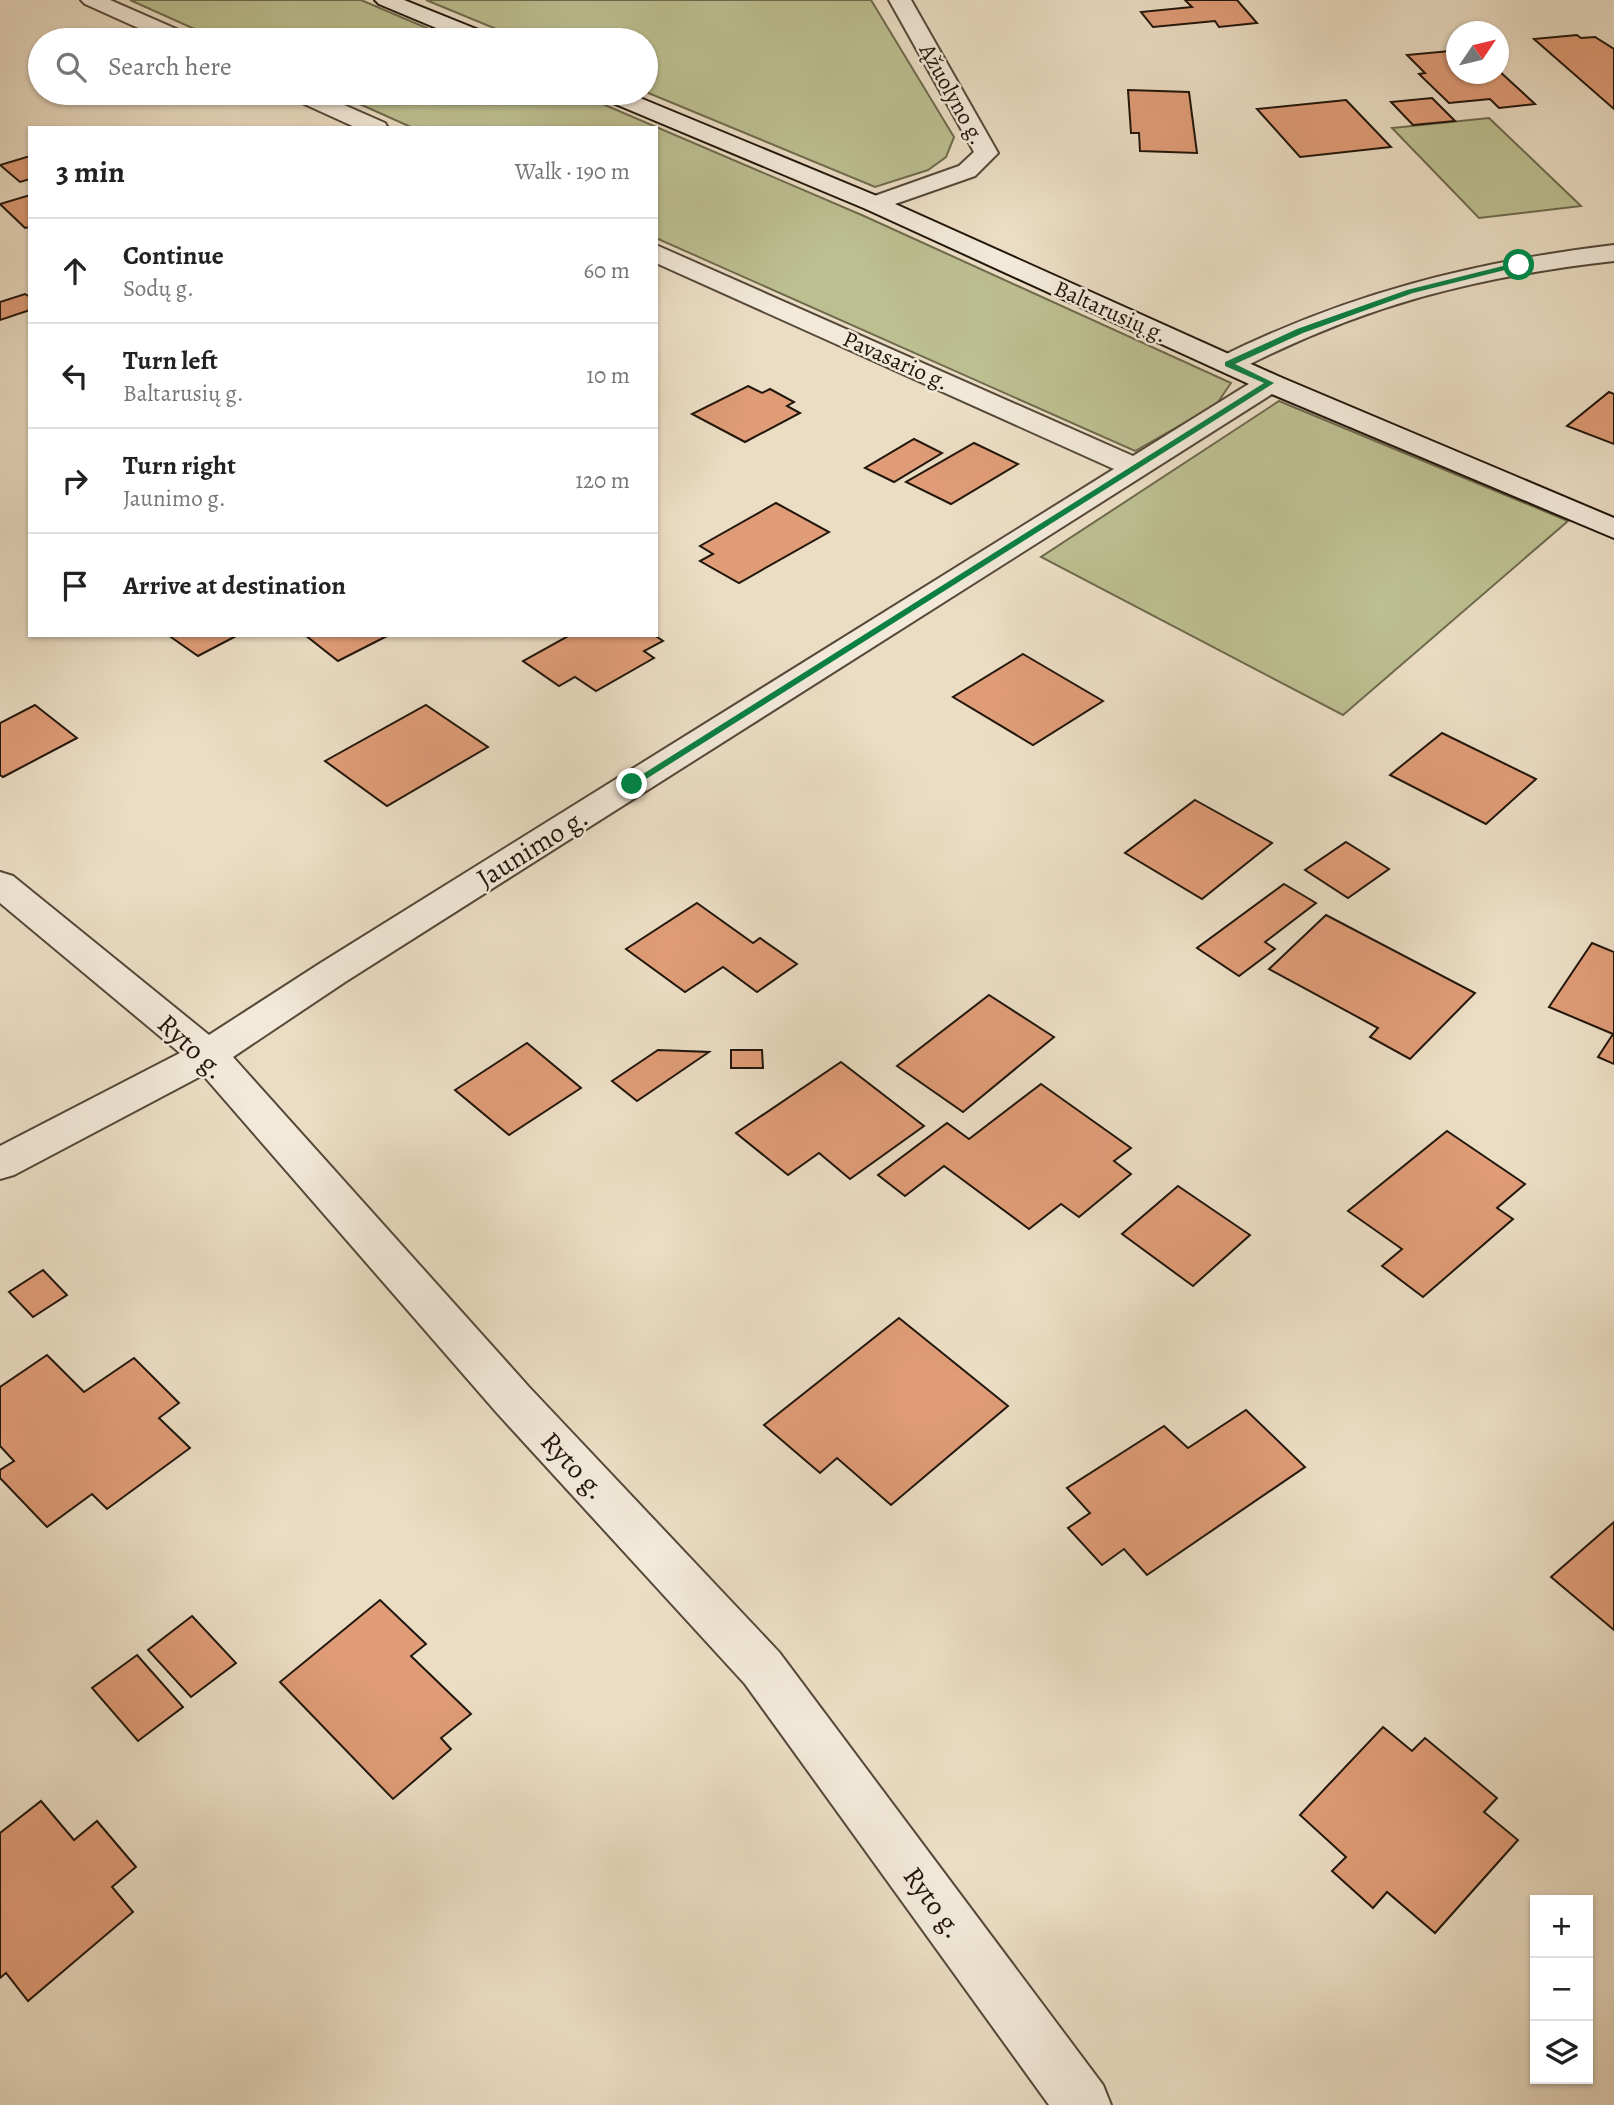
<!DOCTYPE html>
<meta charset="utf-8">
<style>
:root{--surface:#fff;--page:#f2f2f2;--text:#222;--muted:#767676;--line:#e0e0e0}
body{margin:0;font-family:Alegreya,serif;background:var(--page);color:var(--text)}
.controls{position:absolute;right:21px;bottom:21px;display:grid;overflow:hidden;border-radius:0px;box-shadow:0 2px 5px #0004}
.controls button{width:63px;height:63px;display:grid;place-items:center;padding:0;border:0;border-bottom:2px solid var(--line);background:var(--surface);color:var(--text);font:35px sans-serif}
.compass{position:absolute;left:1446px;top:21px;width:63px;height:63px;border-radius:50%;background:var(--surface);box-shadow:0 2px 5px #0004;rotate:55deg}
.stop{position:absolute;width:21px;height:21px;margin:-16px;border:5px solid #0b8043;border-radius:50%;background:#fff}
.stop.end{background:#0b8043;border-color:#fff;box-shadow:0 2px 7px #0008}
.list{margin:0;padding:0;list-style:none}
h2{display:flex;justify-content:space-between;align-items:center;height:91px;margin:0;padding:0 28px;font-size:30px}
h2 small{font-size:23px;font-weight:400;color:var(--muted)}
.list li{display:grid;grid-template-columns:46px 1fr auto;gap:21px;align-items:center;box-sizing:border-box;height:105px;padding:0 28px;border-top:2px solid var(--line)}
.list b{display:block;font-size:26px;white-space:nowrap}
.list p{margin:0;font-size:23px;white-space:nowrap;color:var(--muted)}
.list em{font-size:23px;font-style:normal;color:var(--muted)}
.icon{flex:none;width:38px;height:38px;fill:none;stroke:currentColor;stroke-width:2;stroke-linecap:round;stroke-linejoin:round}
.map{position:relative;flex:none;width:1614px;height:2105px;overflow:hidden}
.search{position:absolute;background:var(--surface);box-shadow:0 2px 5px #0004;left:28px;top:28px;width:630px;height:77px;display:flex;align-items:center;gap:18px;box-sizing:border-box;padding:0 24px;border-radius:38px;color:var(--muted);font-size:26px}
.panel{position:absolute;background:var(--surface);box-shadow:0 2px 5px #0004;left:28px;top:126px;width:630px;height:511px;border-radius:0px}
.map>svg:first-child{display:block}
</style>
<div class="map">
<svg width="1614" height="2105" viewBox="0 0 1614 2105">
<rect width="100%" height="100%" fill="#ebddc4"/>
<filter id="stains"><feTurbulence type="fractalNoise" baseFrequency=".00286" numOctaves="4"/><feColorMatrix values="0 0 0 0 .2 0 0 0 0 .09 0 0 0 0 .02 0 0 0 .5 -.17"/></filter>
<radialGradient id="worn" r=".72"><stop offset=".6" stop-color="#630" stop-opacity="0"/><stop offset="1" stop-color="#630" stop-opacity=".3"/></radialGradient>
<!-- green -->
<g fill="#bcbf90" stroke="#6e6a4e" stroke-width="2">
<path d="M 130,0 L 361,0 L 455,40 L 219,40 Z"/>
<path d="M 426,0 L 871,0 L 954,137 L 946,157 L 928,170 L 875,187 L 646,92 L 646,40 L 523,40 Z"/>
<path d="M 335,93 L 577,93 L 864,216 L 1231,383 L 1216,405 L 1135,451 L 656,238 L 656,128 L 413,128 Z"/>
<path d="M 1489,118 L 1581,206 L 1479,218 L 1392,128 Z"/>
<path d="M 1279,401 L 1568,521 L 1343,715 L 1041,557 Z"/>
</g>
<!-- building -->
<g fill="#df9c77" stroke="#21160b" stroke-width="2">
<path d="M 1185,0 L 1237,0 L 1257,23 L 1219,27 L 1215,21 L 1153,27 L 1141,12 L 1192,7 Z"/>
<path d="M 1577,35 L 1581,38 L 1595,37 L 1614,49 L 1614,109 L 1534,39 Z"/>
<path d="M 1450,51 L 1456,56 L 1456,74 L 1498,74 L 1498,70 L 1535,104 L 1499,108 L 1490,99 L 1449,103 L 1419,74 L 1425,73 L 1407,55 Z"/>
<path d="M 1128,90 L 1189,92 L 1197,153 L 1140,151 L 1139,133 L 1131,133 Z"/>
<path d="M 1432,98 L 1455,121 L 1413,125 L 1391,102 Z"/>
<path d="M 1346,100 L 1391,147 L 1300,157 L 1257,109 Z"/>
<path d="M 30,156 L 30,179 L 20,182 L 0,165 Z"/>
<path d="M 30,195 L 30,227 L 25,228 L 0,204 Z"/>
<path d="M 25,294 L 30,297 L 30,310 L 0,320 L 0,302 Z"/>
<path d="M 748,386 L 762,393 L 770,389 L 794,402 L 787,406 L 800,413 L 745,442 L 692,414 Z"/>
<path d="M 1609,392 L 1614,394 L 1614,444 L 1567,426 Z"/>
<path d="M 914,439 L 942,453 L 894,482 L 865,468 Z"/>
<path d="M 974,443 L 1018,464 L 951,504 L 906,482 Z"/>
<path d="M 776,503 L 829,532 L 739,583 L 700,561 L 713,554 L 700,546 Z"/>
<path d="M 168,635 L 238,635 L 198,656 Z"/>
<path d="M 305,635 L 389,635 L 338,661 Z"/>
<path d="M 570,635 L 654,635 L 663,641 L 644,651 L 654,658 L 596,691 L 575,677 L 559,686 L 523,661 Z"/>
<path d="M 1023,654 L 1103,701 L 1033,745 L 953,697 Z"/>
<path d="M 35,705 L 77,738 L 3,777 L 0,775 L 0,723 Z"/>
<path d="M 426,705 L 488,747 L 387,806 L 325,761 Z"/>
<path d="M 1442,733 L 1536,779 L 1486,824 L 1390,775 Z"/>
<path d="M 1195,800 L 1272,843 L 1202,899 L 1125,853 Z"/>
<path d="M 1346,842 L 1389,869 L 1348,898 L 1305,870 Z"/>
<path d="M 1284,884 L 1316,903 L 1265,942 L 1275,949 L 1239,976 L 1197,948 Z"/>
<path d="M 697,903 L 753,943 L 760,938 L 797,964 L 757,992 L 723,967 L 685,992 L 626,949 Z"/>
<path d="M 1326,915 L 1475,993 L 1410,1059 L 1370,1037 L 1378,1028 L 1269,969 Z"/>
<path d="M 1592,943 L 1614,952 L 1614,1064 L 1598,1057 L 1613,1034 L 1549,1007 Z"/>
<path d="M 989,995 L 1054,1037 L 963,1112 L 897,1066 Z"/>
<path d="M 527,1043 L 581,1088 L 509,1135 L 455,1090 Z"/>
<path d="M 658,1050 L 709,1052 L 637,1101 L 612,1081 Z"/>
<path d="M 731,1050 L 762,1050 L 763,1068 L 731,1068 Z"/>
<path d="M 841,1062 L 924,1126 L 850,1179 L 819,1153 L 788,1175 L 736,1133 Z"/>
<path d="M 1041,1084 L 1131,1148 L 1114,1161 L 1131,1174 L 1079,1217 L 1061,1204 L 1029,1229 L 944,1166 L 905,1196 L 878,1175 L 947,1123 L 969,1139 Z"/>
<path d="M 1447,1131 L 1525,1184 L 1497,1208 L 1513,1219 L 1423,1297 L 1382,1266 L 1402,1249 L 1348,1211 Z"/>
<path d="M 1178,1186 L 1250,1235 L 1193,1286 L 1122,1234 Z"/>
<path d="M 43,1270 L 67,1295 L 33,1317 L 9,1292 Z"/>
<path d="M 899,1318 L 1008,1406 L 891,1505 L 837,1458 L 820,1473 L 764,1425 Z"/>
<path d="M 47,1355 L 84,1392 L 134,1358 L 179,1403 L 159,1418 L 190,1448 L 107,1509 L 92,1494 L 47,1527 L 0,1478 L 0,1470 L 14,1461 L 0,1446 L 0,1387 Z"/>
<path d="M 1246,1410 L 1305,1467 L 1147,1575 L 1124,1549 L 1102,1565 L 1068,1528 L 1090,1513 L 1067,1488 L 1164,1426 L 1188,1448 Z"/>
<path d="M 1614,1522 L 1614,1630 L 1551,1577 Z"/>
<path d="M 380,1600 L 426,1644 L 411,1656 L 471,1714 L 441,1738 L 451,1749 L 393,1799 L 280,1682 Z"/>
<path d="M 192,1616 L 236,1663 L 191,1697 L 148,1650 Z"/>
<path d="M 137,1655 L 183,1707 L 138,1741 L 92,1688 Z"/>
<path d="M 1383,1727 L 1412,1751 L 1425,1738 L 1497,1798 L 1484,1812 L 1518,1840 L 1435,1933 L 1387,1892 L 1373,1908 L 1332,1871 L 1346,1857 L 1300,1815 Z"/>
<path d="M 41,1801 L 74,1840 L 97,1821 L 136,1867 L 112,1887 L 133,1912 L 28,2001 L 6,1973 L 0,1978 L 0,1833 Z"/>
</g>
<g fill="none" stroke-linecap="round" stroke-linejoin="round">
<defs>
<g id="minor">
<path d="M 81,0 L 110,0 L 190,35 L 193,40 L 165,40 L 85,4 Z"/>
<path d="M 889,0 L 911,0 L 998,153 L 975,176 L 875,211 L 866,209 L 863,204 L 866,199 L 959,166 L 974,152 Z"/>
<path d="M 288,93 L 317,93 L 385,123 L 388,128 L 357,128 L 291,98 Z"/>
<path d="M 656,245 L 1133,456 L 1260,377 L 1280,377 L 1284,383 L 1280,389 L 345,982 L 233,1057 L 529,1387 L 779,1652 L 1103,2085 L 1111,2105 L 1049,2105 L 745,1684 L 497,1413 L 203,1075 L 14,1175 L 0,1179 L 0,1146 L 180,1053 L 0,903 L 0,872 L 13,876 L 209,1035 L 319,964 L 1114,469 L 656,263 Z"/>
<path d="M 1614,245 L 1614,261 C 1473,277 1365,305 1238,370 L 1218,370 L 1214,364 L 1218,358 C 1347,294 1472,262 1614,245 Z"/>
</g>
<g id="secondary">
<path d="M 375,0 L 404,0 L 491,35 L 494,40 L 465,40 L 379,4 Z"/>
<path d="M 598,93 L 628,93 L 884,199 L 1280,377 L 1614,518 L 1614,538 L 1260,389 L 866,209 L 601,98 Z"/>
</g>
</defs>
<!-- minor casing -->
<use href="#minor" stroke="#544839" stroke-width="4"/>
<!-- secondary casing -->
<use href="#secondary" stroke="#21160b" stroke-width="4"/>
<!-- minor -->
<use href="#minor" fill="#f2e9d9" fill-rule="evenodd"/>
<!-- secondary -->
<use href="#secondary" fill="#f2e9d9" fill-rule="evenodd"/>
</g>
<!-- route -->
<path fill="#0b8043" d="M 1519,262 L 1521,266 L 1413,293 L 1303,333 L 1235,364 L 1274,383 L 635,786 L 627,784 L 1264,383 L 1225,366 L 1225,362 L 1297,329 L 1407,290 Z"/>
<g text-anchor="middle" stroke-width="5" stroke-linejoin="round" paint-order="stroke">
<!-- far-street labels -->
<g font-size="23" fill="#21160b" stroke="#f2e9d9">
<text transform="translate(953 94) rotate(61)" y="8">Ąžuolyno g.</text>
<text transform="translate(1111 311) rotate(24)" y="8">Baltarusių g.</text>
<text transform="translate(896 360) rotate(24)" y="8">Pavasario g.</text>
</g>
<!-- street labels -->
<g font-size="28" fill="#21160b" stroke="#f2e9d9">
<text transform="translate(532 847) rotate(-32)" y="10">Jaunimo g.</text>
<text transform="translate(192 1046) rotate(43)" y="10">Ryto g.</text>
<text transform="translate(574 1465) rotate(47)" y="10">Ryto g.</text>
<text transform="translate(934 1902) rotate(54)" y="10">Ryto g.</text>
</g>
</g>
<rect width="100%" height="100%" filter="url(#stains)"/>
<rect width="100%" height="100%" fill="url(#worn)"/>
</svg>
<div class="controls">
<button>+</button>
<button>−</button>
<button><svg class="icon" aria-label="layers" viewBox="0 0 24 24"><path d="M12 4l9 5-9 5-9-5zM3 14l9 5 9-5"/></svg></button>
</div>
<svg class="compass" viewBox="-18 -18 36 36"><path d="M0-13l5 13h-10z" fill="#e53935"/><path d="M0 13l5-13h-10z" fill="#767676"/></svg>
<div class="stop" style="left:1519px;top:265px"></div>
<div class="stop end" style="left:632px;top:784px"></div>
<div class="search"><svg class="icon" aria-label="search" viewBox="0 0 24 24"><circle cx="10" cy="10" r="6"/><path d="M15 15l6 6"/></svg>Search here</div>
<section class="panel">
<h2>3 min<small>Walk · 190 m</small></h2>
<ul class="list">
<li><svg class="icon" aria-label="ahead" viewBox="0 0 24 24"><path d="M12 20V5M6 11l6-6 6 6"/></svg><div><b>Continue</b><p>Sodų g.</p></div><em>60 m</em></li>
<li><svg class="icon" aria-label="left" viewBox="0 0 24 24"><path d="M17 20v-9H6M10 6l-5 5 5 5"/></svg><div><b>Turn left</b><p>Baltarusių g.</p></div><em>10 m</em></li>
<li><svg class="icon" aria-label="right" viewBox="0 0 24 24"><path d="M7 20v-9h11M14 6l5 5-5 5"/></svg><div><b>Turn right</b><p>Jaunimo g.</p></div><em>120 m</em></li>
<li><svg class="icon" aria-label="arrive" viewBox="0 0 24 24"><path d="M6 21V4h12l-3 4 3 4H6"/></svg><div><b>Arrive at destination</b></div></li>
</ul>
</section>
</div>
